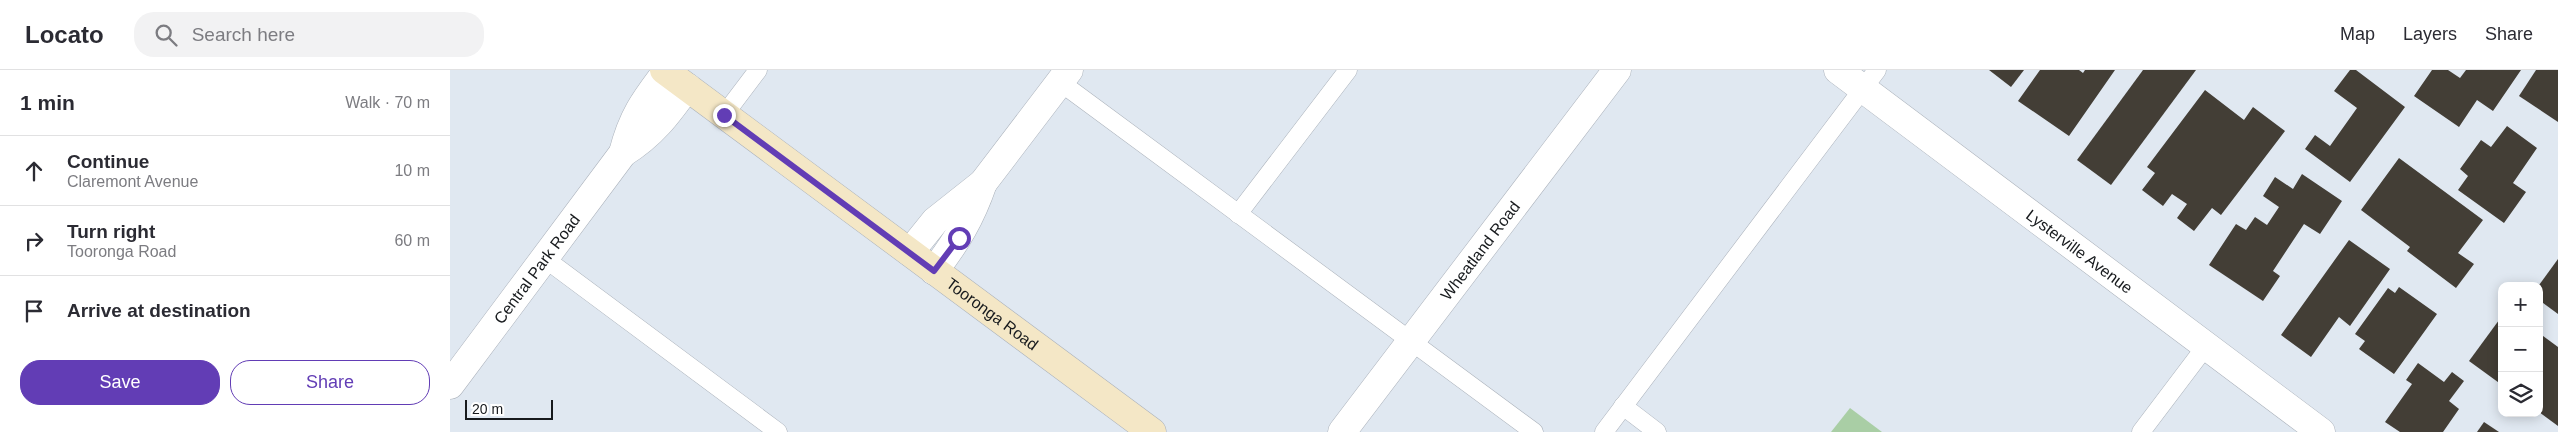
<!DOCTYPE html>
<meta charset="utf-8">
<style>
:root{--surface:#fff;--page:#f2f2f3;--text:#2b2b33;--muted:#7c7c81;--line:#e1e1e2;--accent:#623db5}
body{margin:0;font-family:Arial,sans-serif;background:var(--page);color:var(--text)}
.controls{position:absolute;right:15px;bottom:15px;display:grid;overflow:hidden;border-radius:10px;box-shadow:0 2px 12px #0003}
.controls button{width:45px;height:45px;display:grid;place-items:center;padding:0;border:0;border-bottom:1px solid var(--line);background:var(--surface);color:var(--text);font:25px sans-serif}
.scale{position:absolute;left:15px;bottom:12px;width:88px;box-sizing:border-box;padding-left:5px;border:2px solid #171a1d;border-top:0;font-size:14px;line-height:18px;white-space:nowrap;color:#171a1d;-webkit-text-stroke:4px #fff;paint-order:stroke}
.stop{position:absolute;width:15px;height:15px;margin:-11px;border:4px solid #623db5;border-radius:50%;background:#fff}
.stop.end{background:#623db5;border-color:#fff;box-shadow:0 1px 5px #0008}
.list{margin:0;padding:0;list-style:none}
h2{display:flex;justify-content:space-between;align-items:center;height:65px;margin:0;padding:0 20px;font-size:21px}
h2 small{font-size:16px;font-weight:400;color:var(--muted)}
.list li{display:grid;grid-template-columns:32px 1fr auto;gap:15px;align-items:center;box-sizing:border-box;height:70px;padding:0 20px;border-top:1px solid var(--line)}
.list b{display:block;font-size:19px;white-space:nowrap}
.list p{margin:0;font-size:16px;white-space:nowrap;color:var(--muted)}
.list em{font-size:16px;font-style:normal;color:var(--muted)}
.actions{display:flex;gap:10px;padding:15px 20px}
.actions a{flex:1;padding:11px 0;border:1px solid var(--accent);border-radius:20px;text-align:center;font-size:18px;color:var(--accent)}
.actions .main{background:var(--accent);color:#fff}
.icon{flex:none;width:28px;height:28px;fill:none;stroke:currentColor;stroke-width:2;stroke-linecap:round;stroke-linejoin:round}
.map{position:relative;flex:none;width:2108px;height:362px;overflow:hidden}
header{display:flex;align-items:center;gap:30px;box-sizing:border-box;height:70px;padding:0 25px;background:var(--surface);border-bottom:1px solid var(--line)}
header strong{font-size:24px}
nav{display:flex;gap:28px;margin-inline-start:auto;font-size:18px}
.search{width:350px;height:45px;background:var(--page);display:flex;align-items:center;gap:12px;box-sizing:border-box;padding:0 18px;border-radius:20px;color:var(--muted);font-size:19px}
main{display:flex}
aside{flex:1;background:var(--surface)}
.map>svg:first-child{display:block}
</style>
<header>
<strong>Locato</strong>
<div class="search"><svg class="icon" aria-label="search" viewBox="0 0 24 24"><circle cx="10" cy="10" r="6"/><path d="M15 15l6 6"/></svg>Search here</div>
<nav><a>Map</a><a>Layers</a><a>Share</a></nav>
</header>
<main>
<aside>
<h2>1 min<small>Walk · 70 m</small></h2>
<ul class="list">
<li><svg class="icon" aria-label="ahead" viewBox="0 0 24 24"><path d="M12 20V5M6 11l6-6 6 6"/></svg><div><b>Continue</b><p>Claremont Avenue</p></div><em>10 m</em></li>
<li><svg class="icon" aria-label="right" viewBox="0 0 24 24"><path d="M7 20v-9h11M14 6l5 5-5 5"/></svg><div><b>Turn right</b><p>Tooronga Road</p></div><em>60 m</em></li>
<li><svg class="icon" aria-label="arrive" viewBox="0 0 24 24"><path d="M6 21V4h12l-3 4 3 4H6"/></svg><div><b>Arrive at destination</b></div></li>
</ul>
<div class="actions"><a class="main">Save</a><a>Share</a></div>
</aside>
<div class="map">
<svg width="2108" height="362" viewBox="0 0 2108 362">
<rect width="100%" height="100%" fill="#e0e8f1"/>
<!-- green -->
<path fill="#a9cea5" d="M 1400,338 L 1432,362 L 1381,362 Z"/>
<!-- building -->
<g fill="#433e36">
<path d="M 1539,0 L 1574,0 L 1561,17 Z"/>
<path d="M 1590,0 L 1629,0 L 1633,3 L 1635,0 L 1665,0 L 1619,66 L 1568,31 Z"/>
<path d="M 1693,0 L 1746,0 L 1661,115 L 1627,90 Z"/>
<path d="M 1900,0 L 1906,0 L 1955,37 L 1900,112 L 1855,79 L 1865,65 L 1880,76 L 1907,38 L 1884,21 Z"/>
<path d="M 1982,0 L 1998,0 L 2010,8 L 2016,0 L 2071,0 L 2043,41 L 2027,30 L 2009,57 L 1964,26 Z"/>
<path d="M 2086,0 L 2108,0 L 2108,52 L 2069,26 Z"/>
<path d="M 1755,20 L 1794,50 L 1803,37 L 1835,61 L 1771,145 L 1762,138 L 1744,161 L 1727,148 L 1737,134 L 1722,124 L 1713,136 L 1692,120 L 1705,103 L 1697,97 Z"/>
<path d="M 2057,56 L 2087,78 L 2063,113 L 2076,122 L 2054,153 L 2008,120 L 2018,106 L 2010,99 L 2031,70 L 2041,77 Z"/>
<path d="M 1949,88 L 2033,150 L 2008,183 L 2024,194 L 2006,218 L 1957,181 L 1960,177 L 1911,140 Z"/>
<path d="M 1852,104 L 1892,131 L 1870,164 L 1854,154 L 1823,201 L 1830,206 L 1813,231 L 1759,195 L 1786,154 L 1796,160 L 1805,147 L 1817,155 L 1829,137 L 1813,126 L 1825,107 L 1843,119 Z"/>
<path d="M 1899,170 L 1940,199 L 1900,256 L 1889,247 L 1861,287 L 1831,265 Z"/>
<path d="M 2108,189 L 2108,244 L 2089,230 L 2089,215 Z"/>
<path d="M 1949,217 L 1987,244 L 1944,304 L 1909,279 L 1915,271 L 1905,264 L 1938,218 L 1945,223 Z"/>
<path d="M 2052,246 L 2052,315 L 2019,291 Z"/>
<path d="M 2089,263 L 2108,277 L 2108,356 L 2089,342 Z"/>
<path d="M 1968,293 L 1994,312 L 2002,302 L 2014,311 L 1999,331 L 2009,339 L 1993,362 L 1950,362 L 1935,352 L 1962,314 L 1956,310 Z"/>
<path d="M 2034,352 L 2049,362 L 2027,362 Z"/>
</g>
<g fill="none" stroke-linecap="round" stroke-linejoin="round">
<defs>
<g id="service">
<path d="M 610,12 L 1084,362"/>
<path d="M 274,45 L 308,0"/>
<path d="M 788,144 L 898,0"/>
<path d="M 94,188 L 328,362"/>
<path d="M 1173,336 L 1207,362"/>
<path d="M 1154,362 L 1427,0"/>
<path d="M 1691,362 L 1756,276"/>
</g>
<g id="minor">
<path id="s1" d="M 1388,0 L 1871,362"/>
<path d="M 173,83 C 182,47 194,31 216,2"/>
<path d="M 460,182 L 485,151 L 533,113 L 619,0"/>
<path d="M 484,201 C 507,171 521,148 533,113"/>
<path id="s2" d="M 0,315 L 173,83 C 202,65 217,45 237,17"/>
<path id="s3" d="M 892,362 L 1167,0"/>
</g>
<g id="secondary">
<path id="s4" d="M 214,0 L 702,362"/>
</g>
</defs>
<!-- service casing -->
<use href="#service" stroke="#abb2bb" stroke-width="19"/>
<!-- minor casing -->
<use href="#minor" stroke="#abb2bb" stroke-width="29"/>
<!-- secondary casing -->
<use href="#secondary" stroke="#abb2bb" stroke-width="29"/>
<!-- service -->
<use href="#service" stroke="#fff" stroke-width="18"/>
<!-- minor -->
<use href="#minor" stroke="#fff" stroke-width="28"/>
<!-- secondary -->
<use href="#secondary" stroke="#f4e7c6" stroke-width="28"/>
</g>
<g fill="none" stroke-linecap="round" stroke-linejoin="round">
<!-- route -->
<path stroke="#623db5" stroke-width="6" d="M 274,45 L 484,201 L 509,168"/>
</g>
<g text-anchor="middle" stroke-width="5" stroke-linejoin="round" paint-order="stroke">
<!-- street labels -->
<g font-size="16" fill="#171a1d" stroke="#fff">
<text dy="6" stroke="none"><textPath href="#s3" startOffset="228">Wheatland Road</textPath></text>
<text dy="6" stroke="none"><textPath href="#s1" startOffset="302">Lysterville Avenue</textPath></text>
<text dy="6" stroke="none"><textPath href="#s2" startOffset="145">Central Park Road</textPath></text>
<text dy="6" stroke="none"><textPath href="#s4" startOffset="409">Tooronga Road</textPath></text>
</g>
</g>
</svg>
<div class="controls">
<button>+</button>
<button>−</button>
<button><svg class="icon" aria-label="layers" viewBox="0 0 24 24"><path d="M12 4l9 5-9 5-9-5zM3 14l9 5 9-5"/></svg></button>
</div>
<div class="scale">20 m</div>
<div class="stop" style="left:509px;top:168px"></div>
<div class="stop end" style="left:274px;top:45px"></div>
</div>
</main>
